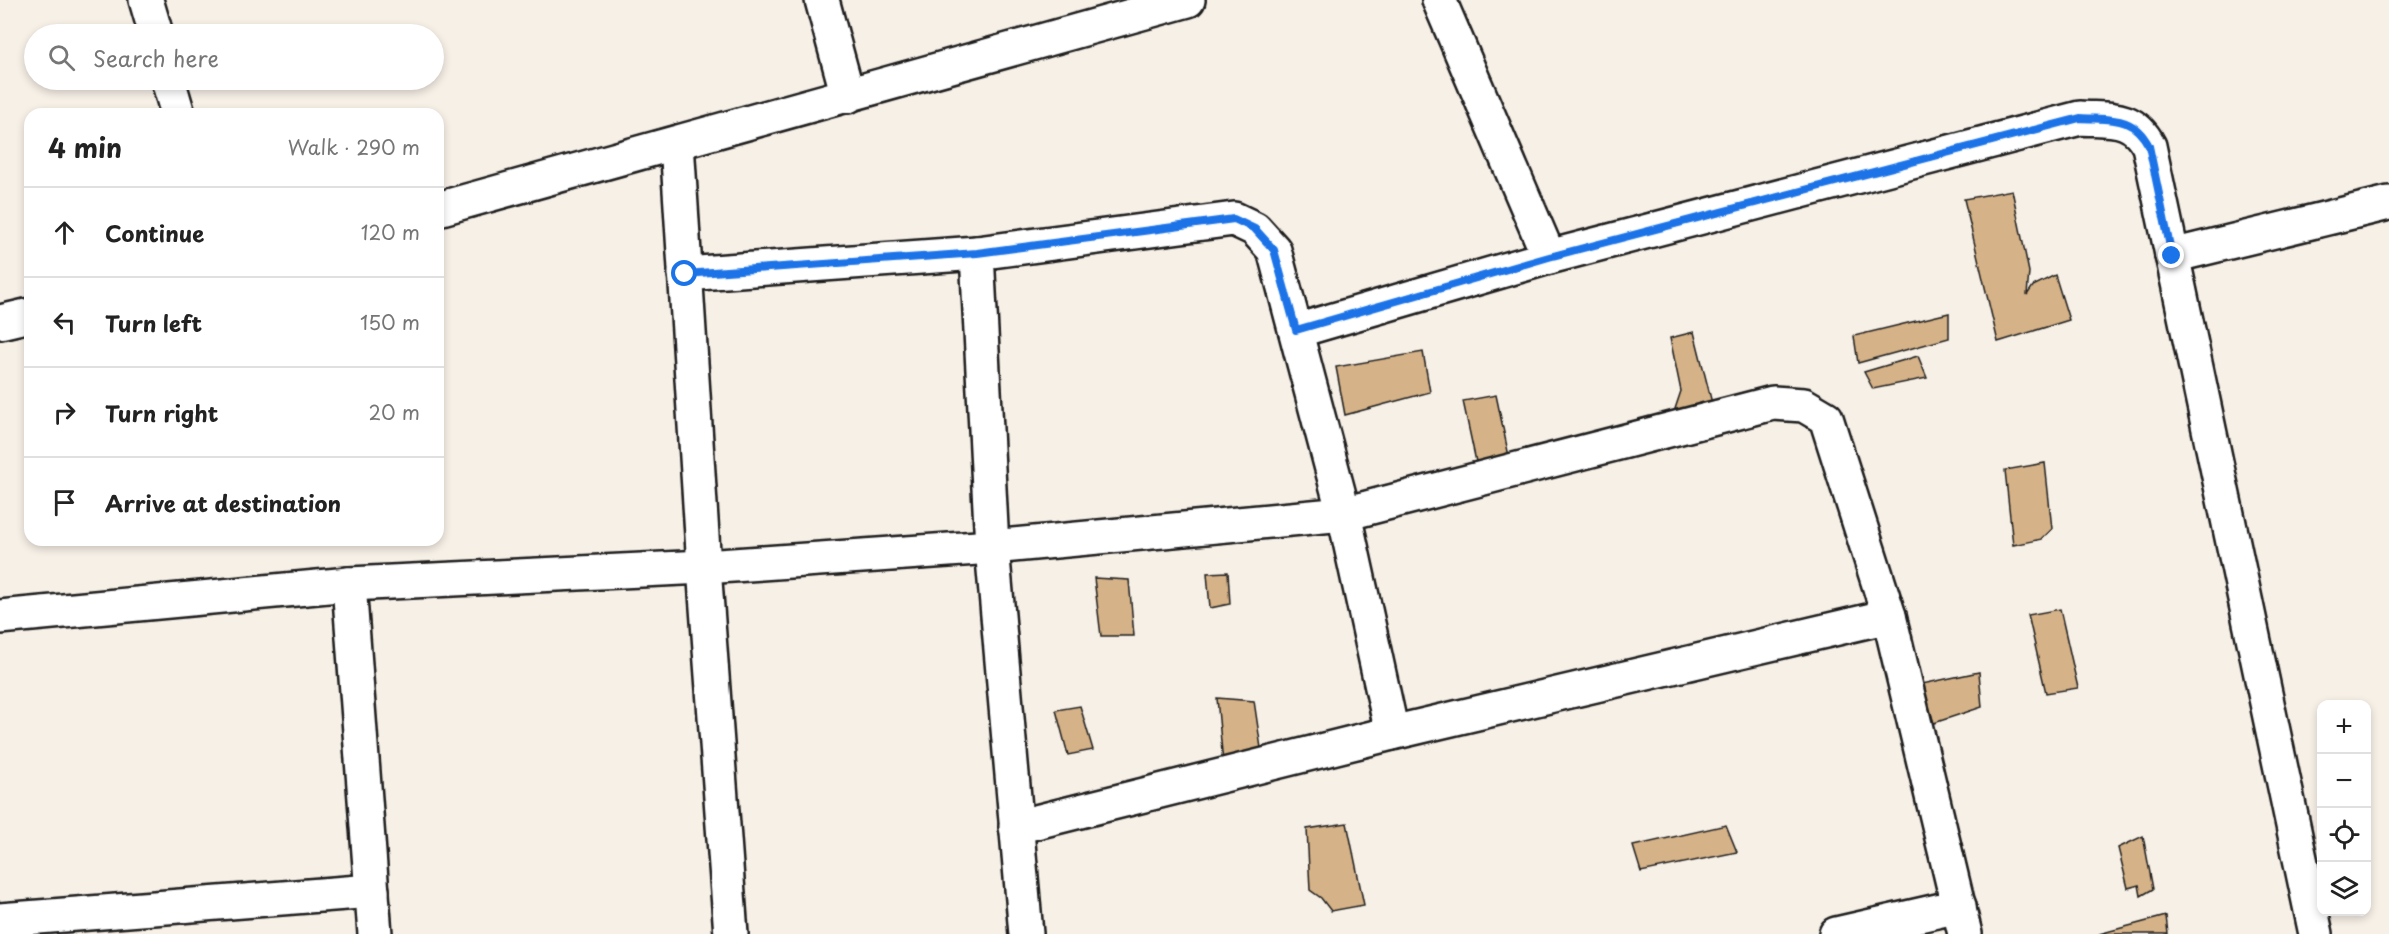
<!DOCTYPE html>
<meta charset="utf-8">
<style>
:root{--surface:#fff;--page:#f2f2f2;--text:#222;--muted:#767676;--line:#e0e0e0}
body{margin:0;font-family:"Playpen Sans",sans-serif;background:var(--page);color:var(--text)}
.controls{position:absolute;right:18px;bottom:18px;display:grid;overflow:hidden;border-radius:12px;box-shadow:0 3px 9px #0003}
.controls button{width:54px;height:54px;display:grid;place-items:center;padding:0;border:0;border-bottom:2px solid var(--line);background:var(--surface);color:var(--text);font:30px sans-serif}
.stop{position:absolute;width:18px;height:18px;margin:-14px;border:4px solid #1a73e8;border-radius:50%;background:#fff}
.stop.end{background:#1a73e8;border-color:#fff;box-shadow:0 2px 6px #0008}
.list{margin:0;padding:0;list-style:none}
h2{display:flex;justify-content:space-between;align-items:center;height:78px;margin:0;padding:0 24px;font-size:26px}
h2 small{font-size:20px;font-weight:400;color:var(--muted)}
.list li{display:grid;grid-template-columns:39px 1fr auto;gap:18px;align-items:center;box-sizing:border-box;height:90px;padding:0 24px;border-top:2px solid var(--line)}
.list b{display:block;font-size:22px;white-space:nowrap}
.list em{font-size:20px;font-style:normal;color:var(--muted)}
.icon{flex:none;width:33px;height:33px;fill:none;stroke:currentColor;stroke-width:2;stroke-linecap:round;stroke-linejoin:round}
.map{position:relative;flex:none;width:2389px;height:934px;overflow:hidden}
.search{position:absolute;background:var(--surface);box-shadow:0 3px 9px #0003;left:24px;top:24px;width:420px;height:66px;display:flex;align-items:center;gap:15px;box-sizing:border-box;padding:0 21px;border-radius:33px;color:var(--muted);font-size:22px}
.panel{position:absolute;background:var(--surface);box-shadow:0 3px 9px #0003;left:24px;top:108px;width:420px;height:438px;border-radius:18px}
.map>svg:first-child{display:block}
</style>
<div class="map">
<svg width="2389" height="934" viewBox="0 0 2389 934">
<rect width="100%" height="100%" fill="#f7f0e7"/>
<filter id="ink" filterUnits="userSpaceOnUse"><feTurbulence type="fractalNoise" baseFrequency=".0167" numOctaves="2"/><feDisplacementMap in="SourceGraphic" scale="12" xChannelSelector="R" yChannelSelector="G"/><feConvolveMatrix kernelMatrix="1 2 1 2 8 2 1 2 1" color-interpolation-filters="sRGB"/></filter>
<g filter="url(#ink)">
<!-- building -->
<g fill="#d5b287" stroke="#1c1c1c" stroke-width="1.5">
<path d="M 2012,190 L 2029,272 L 2027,295 L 2033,286 L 2055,275 L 2069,320 L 1998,342 L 1964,199 Z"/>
<path d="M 1949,313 L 1949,338 L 1858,363 L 1854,336 Z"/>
<path d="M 1694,332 L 1714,411 L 1674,423 L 1675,409 L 1681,391 L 1670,338 Z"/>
<path d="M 1423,352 L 1430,392 L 1345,415 L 1336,367 Z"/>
<path d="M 1918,356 L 1927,378 L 1873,389 L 1864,372 Z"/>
<path d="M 1496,395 L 1510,461 L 1478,471 L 1463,401 Z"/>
<path d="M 2045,463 L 2052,529 L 2042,539 L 2013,545 L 2005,470 Z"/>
<path d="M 1228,572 L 1230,604 L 1210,608 L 1207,573 Z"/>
<path d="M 1094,578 L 1129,580 L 1134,636 L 1101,636 Z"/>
<path d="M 2060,609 L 2078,688 L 2046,693 L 2028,615 Z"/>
<path d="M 1979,672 L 1982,707 L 1934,723 L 1922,684 Z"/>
<path d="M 1217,698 L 1254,701 L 1262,755 L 1223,763 Z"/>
<path d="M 1080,706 L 1093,750 L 1068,755 L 1056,710 Z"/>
<path d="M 1347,823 L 1364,905 L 1331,911 L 1321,898 L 1310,890 L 1307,829 Z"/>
<path d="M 1726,825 L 1737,852 L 1641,872 L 1633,846 Z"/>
<path d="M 2143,836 L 2153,889 L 2141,896 L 2139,885 L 2128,888 L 2118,848 Z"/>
<path d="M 2166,916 L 2168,934 L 2099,934 Z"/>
</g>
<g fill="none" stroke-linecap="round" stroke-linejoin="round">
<defs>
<g id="minor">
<path d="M 146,0 L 156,34"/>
<path d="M 822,0 L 848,96"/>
<path d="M 1439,0 L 1549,257"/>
<path d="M 168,80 L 178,114"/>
<path d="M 677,143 L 704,567 L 731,934"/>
<path d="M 438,209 L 1188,0"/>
<path d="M 977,253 L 992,547 L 1026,934"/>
<path d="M 2172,256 L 2389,203"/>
<path d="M 685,274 L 977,253 L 1234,219 L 1255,229 L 1274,250 L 1344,514 L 1392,733"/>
<path d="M 0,322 L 30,315"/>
<path d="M 1296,331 L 1549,257 L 2080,118 C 2111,120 2133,115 2149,146 L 2316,934"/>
<path d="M 349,584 L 375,934"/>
<path d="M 0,617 L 349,584 L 704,567 L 992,547 L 1344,514 L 1773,403 L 1804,405 L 1826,418 L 1889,616 L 1965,934"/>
<path d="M 1016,827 L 1392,733 L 1889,616"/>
<path d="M 0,920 L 372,891"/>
<path d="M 1836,934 L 1959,906"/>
</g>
</defs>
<!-- minor casing -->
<use href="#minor" stroke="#1c1c1c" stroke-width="38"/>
<!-- minor -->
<use href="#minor" stroke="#fff" stroke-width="33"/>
</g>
</g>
<g fill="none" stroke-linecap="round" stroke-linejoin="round" filter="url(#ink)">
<!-- route -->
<path stroke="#1a73e8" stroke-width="8" d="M 685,274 L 977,253 L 1234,219 L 1255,229 L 1274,250 L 1296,330 L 1549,257 L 2080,118 C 2111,120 2133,115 2149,146 L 2172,256"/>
</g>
</svg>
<div class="controls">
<button>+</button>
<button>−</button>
<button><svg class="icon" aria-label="locate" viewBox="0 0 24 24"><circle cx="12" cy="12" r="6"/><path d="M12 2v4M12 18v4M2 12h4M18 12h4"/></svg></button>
<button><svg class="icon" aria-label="layers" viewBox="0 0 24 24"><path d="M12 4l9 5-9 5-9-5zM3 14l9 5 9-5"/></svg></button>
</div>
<div class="stop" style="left:685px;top:274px"></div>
<div class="stop end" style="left:2172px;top:256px"></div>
<div class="search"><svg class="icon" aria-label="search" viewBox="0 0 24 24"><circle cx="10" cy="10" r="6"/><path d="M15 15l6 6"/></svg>Search here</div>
<section class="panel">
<h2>4 min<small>Walk · 290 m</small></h2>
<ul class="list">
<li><svg class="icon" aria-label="ahead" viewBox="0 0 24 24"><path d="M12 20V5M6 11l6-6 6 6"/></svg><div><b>Continue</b></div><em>120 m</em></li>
<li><svg class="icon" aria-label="left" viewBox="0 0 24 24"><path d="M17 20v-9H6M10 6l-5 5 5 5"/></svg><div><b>Turn left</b></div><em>150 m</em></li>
<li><svg class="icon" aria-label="right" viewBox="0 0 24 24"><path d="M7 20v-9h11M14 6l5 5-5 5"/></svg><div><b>Turn right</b></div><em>20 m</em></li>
<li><svg class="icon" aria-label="arrive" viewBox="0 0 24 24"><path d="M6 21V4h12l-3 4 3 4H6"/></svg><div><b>Arrive at destination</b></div></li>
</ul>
</section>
</div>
